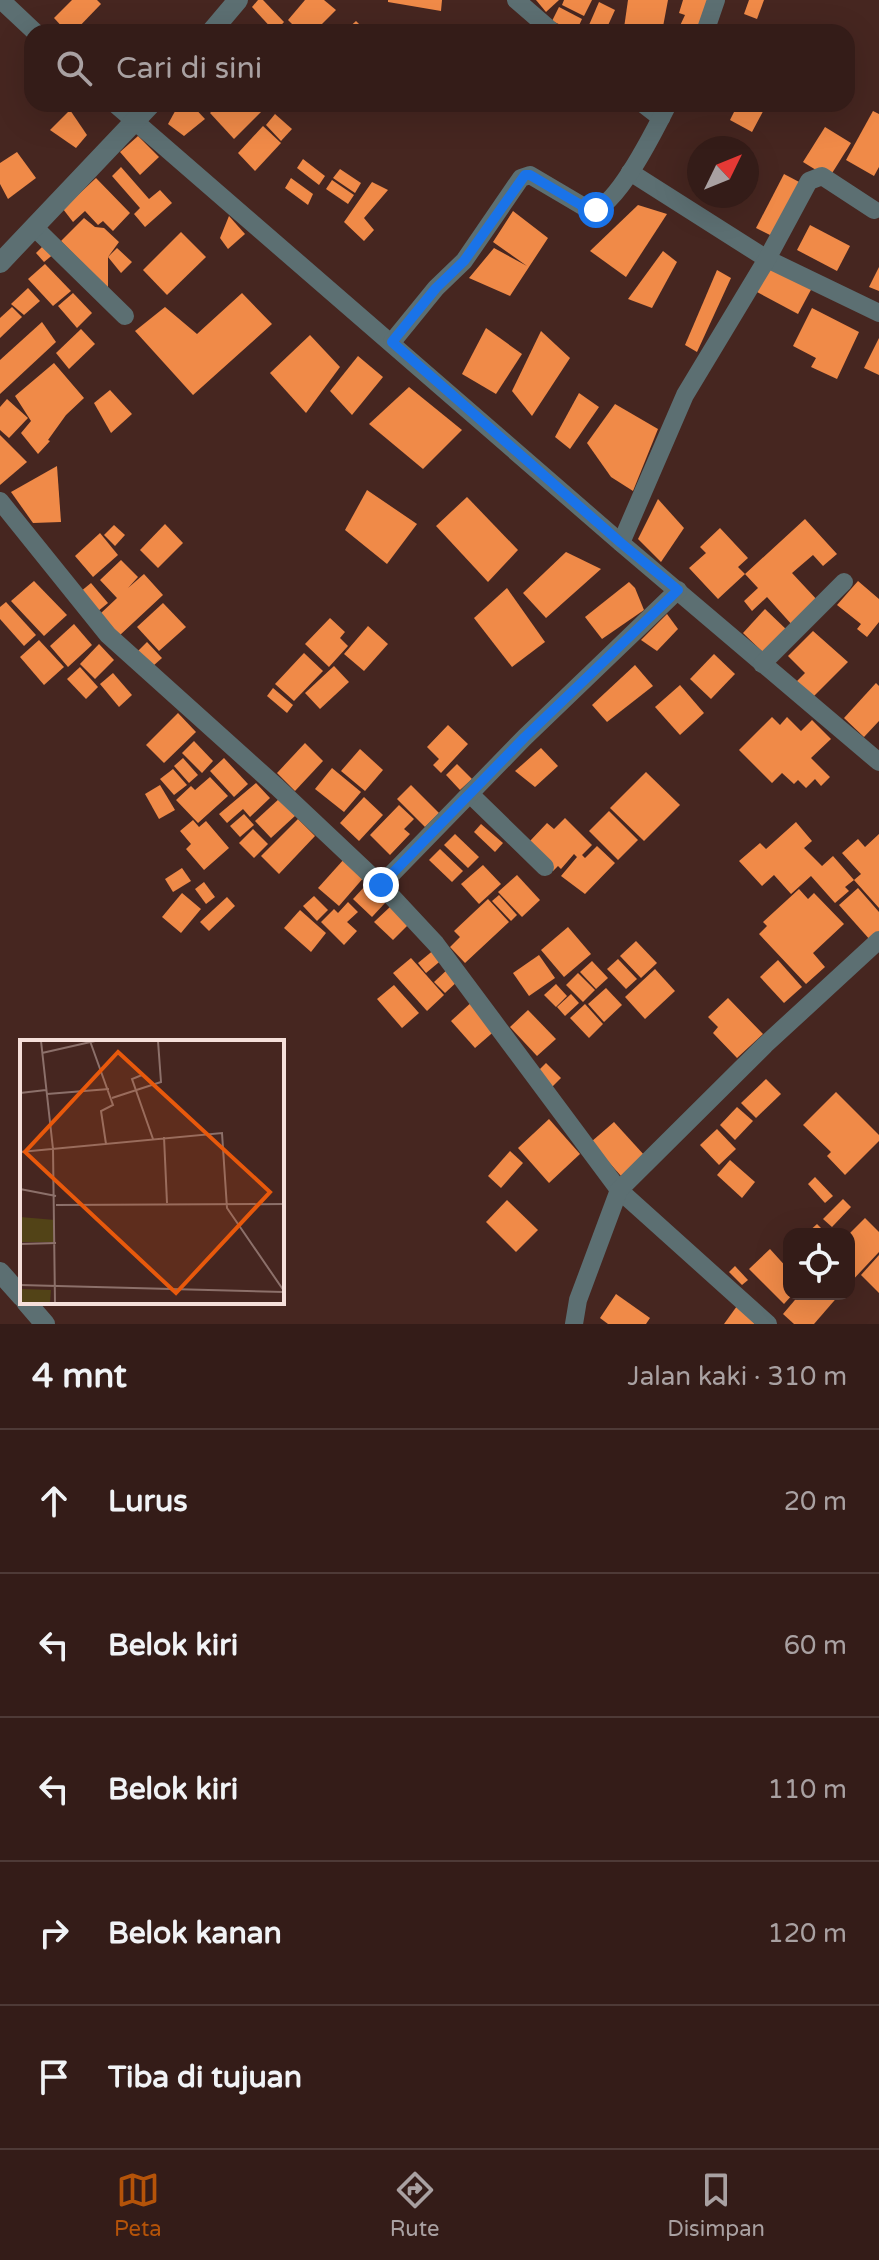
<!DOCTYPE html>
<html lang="id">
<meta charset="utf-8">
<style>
:root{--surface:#341c18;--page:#3c2521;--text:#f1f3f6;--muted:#a9a1a2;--line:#4e3a37;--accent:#b45309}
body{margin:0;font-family:"Varela Round",sans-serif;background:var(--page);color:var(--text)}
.controls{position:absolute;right:24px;bottom:24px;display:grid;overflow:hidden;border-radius:16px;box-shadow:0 8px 32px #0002}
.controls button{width:72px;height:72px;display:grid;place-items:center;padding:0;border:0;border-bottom:2px solid var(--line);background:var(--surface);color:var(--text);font:40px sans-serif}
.compass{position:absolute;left:687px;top:136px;width:72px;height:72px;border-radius:50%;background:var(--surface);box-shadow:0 8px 32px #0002;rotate:47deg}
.stop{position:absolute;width:24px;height:24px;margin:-18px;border:6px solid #1a73e8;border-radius:50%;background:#fff}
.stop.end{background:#1a73e8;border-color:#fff;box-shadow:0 2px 8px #0008}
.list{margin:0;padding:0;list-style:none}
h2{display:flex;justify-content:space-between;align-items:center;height:104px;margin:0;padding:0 32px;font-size:34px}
h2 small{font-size:26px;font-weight:400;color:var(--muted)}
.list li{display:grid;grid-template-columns:52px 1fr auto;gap:24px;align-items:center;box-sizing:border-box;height:144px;padding:0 32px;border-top:2px solid var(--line)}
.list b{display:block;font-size:30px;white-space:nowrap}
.list em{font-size:26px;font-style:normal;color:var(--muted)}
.icon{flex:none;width:44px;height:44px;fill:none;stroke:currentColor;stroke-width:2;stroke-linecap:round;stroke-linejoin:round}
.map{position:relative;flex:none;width:879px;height:1324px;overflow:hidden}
.search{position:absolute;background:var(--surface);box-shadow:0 8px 32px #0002;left:24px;right:24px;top:24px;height:88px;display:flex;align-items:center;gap:20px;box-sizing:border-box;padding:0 28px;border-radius:24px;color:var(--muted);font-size:30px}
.sheet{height:824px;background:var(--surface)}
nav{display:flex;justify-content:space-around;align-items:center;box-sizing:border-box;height:112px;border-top:2px solid var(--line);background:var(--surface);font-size:22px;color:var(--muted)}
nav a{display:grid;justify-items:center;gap:4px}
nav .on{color:var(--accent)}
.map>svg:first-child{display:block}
</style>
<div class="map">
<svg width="879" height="1324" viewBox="0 0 879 1324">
<rect width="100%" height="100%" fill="#462620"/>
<!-- building -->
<g fill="#f08a48">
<path d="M 72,0 L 97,0 L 101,4 L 74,32 L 67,32 L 54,18 Z"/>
<path d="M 258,0 L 263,0 L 284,22 L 275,32 L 252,7 Z"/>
<path d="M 305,0 L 324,0 L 336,10 L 314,32 L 300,32 L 288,20 Z"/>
<path d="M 388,0 L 442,0 L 441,11 L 388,2 Z"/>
<path d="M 536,0 L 559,0 L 546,12 Z"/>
<path d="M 564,0 L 592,0 L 584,16 L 562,5 Z"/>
<path d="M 628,0 L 668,0 L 662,32 L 624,28 Z"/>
<path d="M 683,0 L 710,0 L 698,32 L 677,32 L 685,15 L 679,13 Z"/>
<path d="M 749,0 L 764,0 L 757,19 L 744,14 Z"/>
<path d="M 599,2 L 615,10 L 605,32 L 586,32 Z"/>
<path d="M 559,7 L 582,19 L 576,32 L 552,21 Z"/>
<path d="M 356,21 L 367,32 L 344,32 Z"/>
<path d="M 179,104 L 191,104 L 205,119 L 184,136 L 168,124 Z"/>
<path d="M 219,104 L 255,104 L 262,111 L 234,139 L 210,113 Z"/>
<path d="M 738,104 L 767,104 L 752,132 L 730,120 Z"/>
<path d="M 70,110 L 87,135 L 76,148 L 50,130 Z"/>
<path d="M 873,111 L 879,114 L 879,167 L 874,176 L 846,160 Z"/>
<path d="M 275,114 L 292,129 L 281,141 L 266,125 Z"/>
<path d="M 263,126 L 281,143 L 255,171 L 238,153 Z"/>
<path d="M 825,127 L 851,143 L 829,178 L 803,162 Z"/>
<path d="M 138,136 L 159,157 L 140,175 L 120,152 Z"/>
<path d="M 17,152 L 36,178 L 8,199 L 0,184 L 0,163 Z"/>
<path d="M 303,159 L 325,176 L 319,185 L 297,168 Z"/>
<path d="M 121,167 L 149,199 L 160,190 L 172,203 L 145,227 L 134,214 L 140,208 L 112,176 Z"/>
<path d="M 340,169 L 361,183 L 355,193 L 333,178 Z"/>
<path d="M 784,174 L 803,184 L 776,238 L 756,228 Z"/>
<path d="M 96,178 L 130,213 L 113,231 L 103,221 L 98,225 L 85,211 L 73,222 L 63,209 Z"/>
<path d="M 291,178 L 313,194 L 308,205 L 285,188 Z"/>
<path d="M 332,180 L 354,195 L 348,204 L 326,189 Z"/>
<path d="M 372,182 L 388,190 L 364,218 L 374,230 L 364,241 L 344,222 Z"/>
<path d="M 638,205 L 667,214 L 626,277 L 590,251 Z"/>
<path d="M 513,211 L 548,238 L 510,296 L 469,278 L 494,248 L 527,266 L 493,242 Z"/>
<path d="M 229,216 L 245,234 L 228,249 L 220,238 Z"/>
<path d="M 84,218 L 95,227 L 104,228 L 119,242 L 108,257 L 117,248 L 132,262 L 121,273 L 108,257 L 108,289 L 61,241 Z"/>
<path d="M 810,225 L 850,246 L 837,271 L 797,250 Z"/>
<path d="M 181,232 L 206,257 L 167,295 L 143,270 Z"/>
<path d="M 46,243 L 55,253 L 44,262 L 36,253 Z"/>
<path d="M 663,251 L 677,262 L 652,308 L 628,299 Z"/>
<path d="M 45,264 L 71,291 L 53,306 L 28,279 Z"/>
<path d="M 772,264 L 813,286 L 798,314 L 757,292 Z"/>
<path d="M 879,267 L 879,291 L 869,287 Z"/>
<path d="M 717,270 L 731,278 L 697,352 L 685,345 Z"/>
<path d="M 28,288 L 40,301 L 24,315 L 11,304 Z"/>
<path d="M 73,293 L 92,313 L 77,328 L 58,306 Z"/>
<path d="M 242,293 L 272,324 L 193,395 L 135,331 L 165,307 L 197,334 Z"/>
<path d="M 12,307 L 22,317 L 0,338 L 0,318 Z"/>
<path d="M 812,308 L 859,332 L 837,379 L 811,367 L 816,358 L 793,346 Z"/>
<path d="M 42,322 L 56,342 L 0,394 L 0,360 Z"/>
<path d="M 486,328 L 522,354 L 496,394 L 462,374 Z"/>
<path d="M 81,329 L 95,344 L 69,369 L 56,353 Z"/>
<path d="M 541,331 L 570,358 L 532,416 L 512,391 Z"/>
<path d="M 310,335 L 340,367 L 306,413 L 270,373 Z"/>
<path d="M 879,338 L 879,375 L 864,368 Z"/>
<path d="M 358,356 L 383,377 L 352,415 L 330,391 Z"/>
<path d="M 54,363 L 84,398 L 66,415 L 48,440 L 50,441 L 38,454 L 21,433 L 31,421 L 15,396 Z"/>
<path d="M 409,387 L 462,430 L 423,469 L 369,424 Z"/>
<path d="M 110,390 L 132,414 L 111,433 L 94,403 Z"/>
<path d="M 579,393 L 599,407 L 570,449 L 555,437 Z"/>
<path d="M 7,399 L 28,418 L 9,438 L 0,430 L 0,407 Z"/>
<path d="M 615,404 L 658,429 L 633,491 L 611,477 L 587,443 Z"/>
<path d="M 0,435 L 27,462 L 0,485 Z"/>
<path d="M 57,466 L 61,522 L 33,523 L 11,492 Z"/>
<path d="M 367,490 L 417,524 L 387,564 L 345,530 Z"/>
<path d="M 467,497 L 518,550 L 488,582 L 436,526 Z"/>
<path d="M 658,499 L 684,528 L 661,562 L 638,539 Z"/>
<path d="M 805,519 L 837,554 L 823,566 L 813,555 L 792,573 L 819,602 L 793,626 L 767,597 L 752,611 L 744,601 L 758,588 L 745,574 Z"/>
<path d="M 165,524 L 183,543 L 158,568 L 140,550 Z"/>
<path d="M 114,525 L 125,535 L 115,546 L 104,535 Z"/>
<path d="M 720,528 L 748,558 L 738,567 L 745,574 L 718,599 L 689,568 L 706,553 L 700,547 Z"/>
<path d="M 100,533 L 118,555 L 93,577 L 75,556 Z"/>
<path d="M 566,552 L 601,569 L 546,618 L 523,593 Z"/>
<path d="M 121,560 L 138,577 L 128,588 L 144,574 L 163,595 L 120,635 L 100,614 L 117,598 L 100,580 Z"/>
<path d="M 34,581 L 67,615 L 44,636 L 11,601 Z"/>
<path d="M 858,581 L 879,599 L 879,622 L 867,637 L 857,629 L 861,624 L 837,605 Z"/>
<path d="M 629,582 L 635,588 L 644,610 L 602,639 L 585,617 Z"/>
<path d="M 91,583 L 108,603 L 97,612 L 80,592 Z"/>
<path d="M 507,588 L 545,642 L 512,667 L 474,618 Z"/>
<path d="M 6,602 L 36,635 L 24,646 L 0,619 L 0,607 Z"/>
<path d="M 163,603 L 186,627 L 159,651 L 137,627 Z"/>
<path d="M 765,609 L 790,633 L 767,656 L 743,633 Z"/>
<path d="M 667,614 L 678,629 L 657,651 L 641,640 Z"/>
<path d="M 330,618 L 345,632 L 340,638 L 348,646 L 329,667 L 305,644 Z"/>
<path d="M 74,624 L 92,645 L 68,667 L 50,646 Z"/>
<path d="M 368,626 L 388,644 L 364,671 L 344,654 Z"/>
<path d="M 813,631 L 848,662 L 809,701 L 793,685 L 805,673 L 788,656 Z"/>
<path d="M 39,640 L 64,667 L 44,685 L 20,657 Z"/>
<path d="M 147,642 L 162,658 L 153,666 L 138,651 Z"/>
<path d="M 99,644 L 114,660 L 95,679 L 80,664 Z"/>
<path d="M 304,653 L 323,671 L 294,701 L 275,684 Z"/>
<path d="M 714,654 L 735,674 L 711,699 L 690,679 Z"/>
<path d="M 635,665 L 653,686 L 607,722 L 592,705 Z"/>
<path d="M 334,666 L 349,682 L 320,709 L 305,693 Z"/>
<path d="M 80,667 L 98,687 L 86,699 L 67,679 Z"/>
<path d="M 113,673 L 132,695 L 119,707 L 100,684 Z"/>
<path d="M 876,683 L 879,686 L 879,721 L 864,737 L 844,718 Z"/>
<path d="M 680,685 L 704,713 L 680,735 L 655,707 Z"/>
<path d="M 273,688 L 293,705 L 287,713 L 267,696 Z"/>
<path d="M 178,713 L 196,732 L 164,763 L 146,745 Z"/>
<path d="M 772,717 L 780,725 L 787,717 L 801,731 L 812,720 L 831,739 L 811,758 L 830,777 L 821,786 L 815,779 L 806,788 L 798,780 L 794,784 L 782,773 L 772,783 L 739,750 Z"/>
<path d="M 448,725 L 468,744 L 441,773 L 433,765 L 439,759 L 427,747 Z"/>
<path d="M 194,741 L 213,761 L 202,773 L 182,753 Z"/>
<path d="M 305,743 L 323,761 L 295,791 L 277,773 Z"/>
<path d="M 541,748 L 558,766 L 535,787 L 515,771 Z"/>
<path d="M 360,749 L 383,770 L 365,791 L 341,771 Z"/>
<path d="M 183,758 L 198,775 L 189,783 L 174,766 Z"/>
<path d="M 224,758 L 248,784 L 234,797 L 210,771 Z"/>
<path d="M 457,764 L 472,779 L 460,790 L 446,775 Z"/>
<path d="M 332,768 L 361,792 L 344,812 L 315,789 Z"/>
<path d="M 173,769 L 187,785 L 174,795 L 160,779 Z"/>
<path d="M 646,772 L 680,805 L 644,841 L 610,808 Z"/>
<path d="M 210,777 L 228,796 L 198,823 L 176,800 L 191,786 L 195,790 Z"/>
<path d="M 256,783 L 270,798 L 250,817 L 243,809 L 227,823 L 219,814 Z"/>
<path d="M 160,785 L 175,810 L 159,819 L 145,794 Z"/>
<path d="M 411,785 L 439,813 L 425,827 L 397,799 Z"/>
<path d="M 364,797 L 383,815 L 359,841 L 340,823 Z"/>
<path d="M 280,798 L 296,815 L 271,838 L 255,821 Z"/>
<path d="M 399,805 L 414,819 L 404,829 L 410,834 L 390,855 L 370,835 Z"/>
<path d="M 609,811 L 638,840 L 618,860 L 589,831 Z"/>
<path d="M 244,814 L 254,825 L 240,837 L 230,826 Z"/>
<path d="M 565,818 L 592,845 L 582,855 L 585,858 L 597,846 L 615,863 L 585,894 L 561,876 L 577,857 L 574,854 L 561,869 L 558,866 L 553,871 L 533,851 L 530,841 L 547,823 L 554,829 Z"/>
<path d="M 298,819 L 315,836 L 279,874 L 261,856 Z"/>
<path d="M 193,820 L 199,827 L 206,821 L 229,848 L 204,870 L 186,849 L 191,844 L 180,831 Z"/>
<path d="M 796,822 L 812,841 L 804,848 L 822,866 L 833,856 L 854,880 L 861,874 L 842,853 L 858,839 L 865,847 L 879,834 L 879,908 L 854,880 L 845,887 L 849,891 L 835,903 L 811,876 L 791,894 L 774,875 L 762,886 L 739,861 L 760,843 L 766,849 Z"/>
<path d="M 481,824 L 503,843 L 495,852 L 474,832 Z"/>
<path d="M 253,829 L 268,844 L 254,858 L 239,843 Z"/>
<path d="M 455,834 L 479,857 L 468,868 L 444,845 Z"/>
<path d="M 440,849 L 463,871 L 452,882 L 429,860 Z"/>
<path d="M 345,858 L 365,876 L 339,906 L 318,888 Z"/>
<path d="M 483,865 L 501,884 L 479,904 L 461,884 Z"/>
<path d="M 182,868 L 191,881 L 173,892 L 165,879 Z"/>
<path d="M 517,875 L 540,900 L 522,917 L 498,892 Z"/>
<path d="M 204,882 L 215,897 L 206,904 L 195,889 Z"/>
<path d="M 366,885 L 385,903 L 372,917 L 353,899 Z"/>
<path d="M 858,888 L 879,912 L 879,934 L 871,941 L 839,905 Z"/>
<path d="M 799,889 L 808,899 L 814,893 L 844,924 L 813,953 L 825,967 L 806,984 L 759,934 L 767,926 L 763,922 Z"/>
<path d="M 182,893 L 201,909 L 181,933 L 162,917 Z"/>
<path d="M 499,895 L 517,915 L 511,921 L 492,901 Z"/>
<path d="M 314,896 L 328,910 L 317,921 L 303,906 Z"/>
<path d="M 227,897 L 235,906 L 209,931 L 200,922 Z"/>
<path d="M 488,899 L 509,922 L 465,963 L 450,947 L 460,937 L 454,931 Z"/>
<path d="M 348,902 L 358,912 L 347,922 L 357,931 L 344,945 L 321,922 L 334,909 L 338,913 Z"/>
<path d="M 391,906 L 409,924 L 393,940 L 374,922 Z"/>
<path d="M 300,910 L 326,933 L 311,952 L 284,928 Z"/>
<path d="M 568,927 L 591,954 L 564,977 L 541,950 Z"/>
<path d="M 636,941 L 657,963 L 641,978 L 620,956 Z"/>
<path d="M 435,949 L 444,958 L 426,973 L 418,963 Z"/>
<path d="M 539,955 L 555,978 L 529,996 L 513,973 Z"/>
<path d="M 411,958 L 444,995 L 427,1011 L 393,973 Z"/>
<path d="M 618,959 L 637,979 L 626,989 L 607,969 Z"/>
<path d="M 778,960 L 802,987 L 784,1003 L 760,977 Z"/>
<path d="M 592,961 L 608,978 L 596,989 L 580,972 Z"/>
<path d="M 449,968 L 460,979 L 445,993 L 434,982 Z"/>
<path d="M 655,969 L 675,991 L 645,1019 L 625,997 Z"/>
<path d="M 578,973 L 595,990 L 583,1002 L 566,985 Z"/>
<path d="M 556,984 L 567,996 L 556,1007 L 544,995 Z"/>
<path d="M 394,985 L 419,1013 L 402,1028 L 377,999 Z"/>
<path d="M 606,988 L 622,1005 L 604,1022 L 588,1004 Z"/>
<path d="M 571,994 L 579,1003 L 565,1016 L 557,1007 Z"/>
<path d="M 728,998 L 763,1034 L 737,1058 L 713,1033 L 718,1027 L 708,1017 Z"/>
<path d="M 474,1000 L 498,1028 L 475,1048 L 451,1021 Z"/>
<path d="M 585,1004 L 603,1024 L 589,1038 L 570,1018 Z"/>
<path d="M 528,1010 L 556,1039 L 537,1056 L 510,1027 Z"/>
<path d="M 546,1063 L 561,1078 L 550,1089 L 538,1071 Z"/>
<path d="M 766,1079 L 781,1094 L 756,1118 L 741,1103 Z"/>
<path d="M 836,1092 L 879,1135 L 879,1141 L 845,1175 L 827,1156 L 831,1152 L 803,1125 Z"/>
<path d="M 737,1107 L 753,1121 L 735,1140 L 720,1125 Z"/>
<path d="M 549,1119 L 580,1154 L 549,1183 L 518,1148 Z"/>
<path d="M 614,1122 L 645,1156 L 621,1176 L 591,1142 Z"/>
<path d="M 717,1129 L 736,1149 L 719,1165 L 700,1145 Z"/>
<path d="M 510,1151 L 523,1163 L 501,1188 L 488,1176 Z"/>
<path d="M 730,1160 L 755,1182 L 742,1198 L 717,1175 Z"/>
<path d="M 815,1177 L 833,1196 L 825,1203 L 808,1184 Z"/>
<path d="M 843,1199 L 851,1207 L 832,1227 L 823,1219 Z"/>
<path d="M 507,1200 L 538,1230 L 516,1252 L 486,1222 Z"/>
<path d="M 865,1218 L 879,1232 L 879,1252 L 849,1284 L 849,1234 Z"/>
<path d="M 817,1224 L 827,1234 L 806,1234 Z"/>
<path d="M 770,1249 L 789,1270 L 789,1294 L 793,1294 L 784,1304 L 749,1269 Z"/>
<path d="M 879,1255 L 879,1293 L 861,1275 Z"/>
<path d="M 735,1266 L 748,1280 L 742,1285 L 729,1272 Z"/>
<path d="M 616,1294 L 650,1318 L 646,1324 L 608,1324 L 600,1318 Z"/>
<path d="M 800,1294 L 840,1294 L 814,1324 L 794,1324 L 783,1314 Z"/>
<path d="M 737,1306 L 755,1324 L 724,1324 Z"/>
</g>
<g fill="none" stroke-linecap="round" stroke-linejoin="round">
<!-- minor -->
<g stroke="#5c6f72" stroke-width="18">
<path d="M 1,0 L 35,32"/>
<path d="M 516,0 L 553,32"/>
<path d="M 705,32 L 716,0"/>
<path d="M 115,104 L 621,543 L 879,762"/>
<path d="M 643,104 L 661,118"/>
<path d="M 630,172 L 767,259 L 879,313"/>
<path d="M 34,227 L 125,316"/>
<path d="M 392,342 L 436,288 L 464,261 L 521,178 L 530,175 L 591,211 C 617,207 656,128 668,104"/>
<path d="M 0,501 L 108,635 L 277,787 L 381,885 L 436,944 L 619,1190 L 768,1324"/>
<path d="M 621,543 L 685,395 L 767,259 L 809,181 L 822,176 L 874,210"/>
<path d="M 762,664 L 844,582"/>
<path d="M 470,794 L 545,867"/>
<path d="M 381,885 L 525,737 L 678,590"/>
<path d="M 574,1324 L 578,1300 L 619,1190 L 765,1045 L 879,940"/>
</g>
<!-- tertiary -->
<g stroke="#5c6f72" stroke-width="20">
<path d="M 211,32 L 238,0"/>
<path d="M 0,263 L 151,104"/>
<path d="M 0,1272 L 22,1297"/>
<path d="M 26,1302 L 45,1324"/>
</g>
</g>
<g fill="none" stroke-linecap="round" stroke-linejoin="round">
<!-- route -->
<path stroke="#1a73e8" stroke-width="10" d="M 381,885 L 525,737 L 678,590 L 621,543 L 392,342 L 436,288 L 464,261 L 525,175 L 530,175 L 591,211 L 596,210"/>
</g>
<!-- overview -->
<g transform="translate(20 1040)">
<rect width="264" height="264" fill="#462620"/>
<path d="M 0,177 L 35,180 L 34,202 L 0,202 ZM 1,249 L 31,250 L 30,263 L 1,263 Z" fill="#524317"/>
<path fill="none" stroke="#8c706a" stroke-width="2" d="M 21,1 L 33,109 L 35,263M 70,1 L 93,65 L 81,71 L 86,104M 22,13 L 75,1M 122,35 L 112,39 L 133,99M 0,53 L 26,50M 27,54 L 89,49M 92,58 L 141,42 L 138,1M 144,97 L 147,163M 0,112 L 202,93 L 207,168 L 264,251M 0,149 L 36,156M 36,165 L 264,164M 0,204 L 36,203M 0,245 L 264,252"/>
<path fill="#e8590c" fill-opacity="0.15" stroke="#e8590c" stroke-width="4" d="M 98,12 L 250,152 L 156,253 L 5,112 Z"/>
<rect width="264" height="264" fill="none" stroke="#f5dfda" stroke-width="4"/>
</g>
</svg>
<div class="controls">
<button><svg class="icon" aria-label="locate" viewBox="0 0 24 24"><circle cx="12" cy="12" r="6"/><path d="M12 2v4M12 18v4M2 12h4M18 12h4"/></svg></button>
</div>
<svg class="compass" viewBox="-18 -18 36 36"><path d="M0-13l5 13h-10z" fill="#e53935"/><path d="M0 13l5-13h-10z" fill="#a9a1a2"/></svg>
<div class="stop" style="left:596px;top:210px"></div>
<div class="stop end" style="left:381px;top:885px"></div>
<div class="search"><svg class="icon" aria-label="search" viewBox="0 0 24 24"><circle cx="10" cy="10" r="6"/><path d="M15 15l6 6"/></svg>Cari di sini</div>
</div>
<section class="sheet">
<h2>4 mnt<small>Jalan kaki · 310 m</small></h2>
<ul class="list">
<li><svg class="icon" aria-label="ahead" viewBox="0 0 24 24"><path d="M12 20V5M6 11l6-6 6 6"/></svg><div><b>Lurus</b></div><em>20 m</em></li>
<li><svg class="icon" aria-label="left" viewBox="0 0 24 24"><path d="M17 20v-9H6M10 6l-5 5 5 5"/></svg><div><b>Belok kiri</b></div><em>60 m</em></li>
<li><svg class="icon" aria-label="left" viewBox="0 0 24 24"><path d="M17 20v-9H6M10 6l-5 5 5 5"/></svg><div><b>Belok kiri</b></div><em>110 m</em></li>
<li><svg class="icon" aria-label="right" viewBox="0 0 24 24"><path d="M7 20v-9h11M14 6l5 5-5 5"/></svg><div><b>Belok kanan</b></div><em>120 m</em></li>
<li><svg class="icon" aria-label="arrive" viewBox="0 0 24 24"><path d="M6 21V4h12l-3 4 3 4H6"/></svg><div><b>Tiba di tujuan</b></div></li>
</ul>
</section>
<nav>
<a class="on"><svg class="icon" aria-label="map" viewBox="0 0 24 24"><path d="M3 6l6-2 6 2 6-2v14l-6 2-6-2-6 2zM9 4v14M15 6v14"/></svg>Peta</a>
<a><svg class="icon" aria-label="directions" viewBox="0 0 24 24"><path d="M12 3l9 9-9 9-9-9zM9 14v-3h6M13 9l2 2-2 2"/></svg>Rute</a>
<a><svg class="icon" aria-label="saved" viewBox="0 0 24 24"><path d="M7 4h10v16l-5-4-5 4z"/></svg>Disimpan</a>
</nav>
